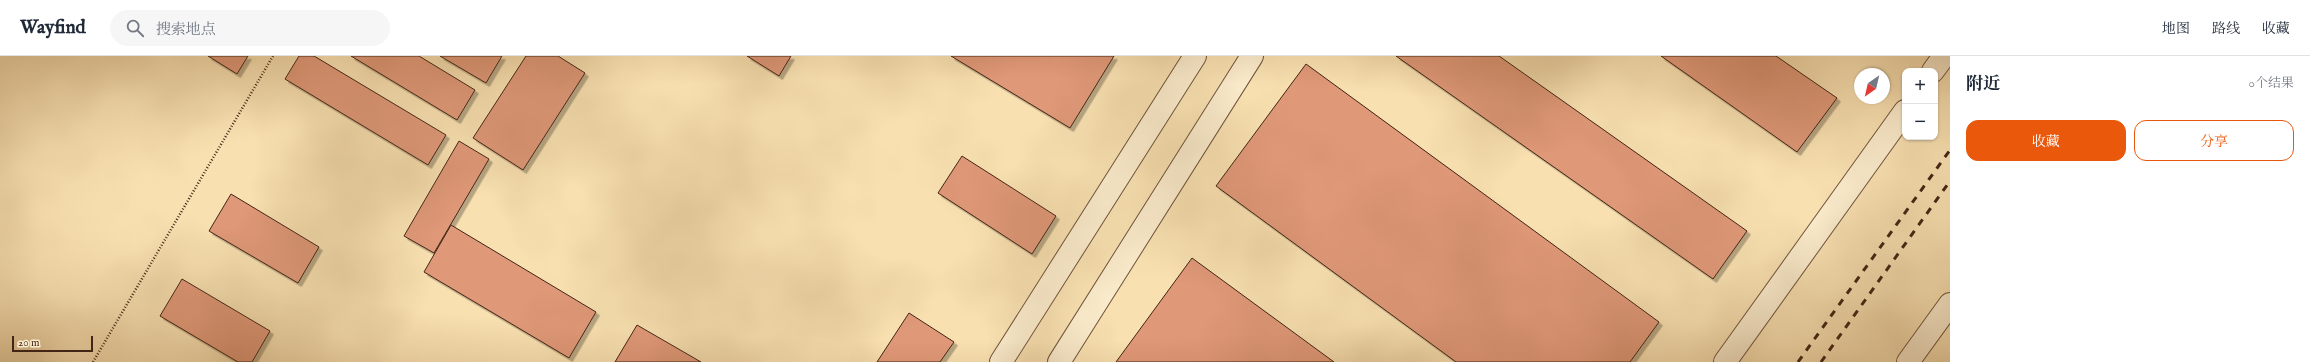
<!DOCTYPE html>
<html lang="zh">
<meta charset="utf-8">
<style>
:root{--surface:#fff;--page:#f6f6f7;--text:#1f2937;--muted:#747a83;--line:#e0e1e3;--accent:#ea580c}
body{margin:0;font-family:"IM FELL English","Noto Serif SC",serif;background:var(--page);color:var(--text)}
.controls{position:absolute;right:12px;top:12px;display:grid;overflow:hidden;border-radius:8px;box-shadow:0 1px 3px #0004}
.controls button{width:36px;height:36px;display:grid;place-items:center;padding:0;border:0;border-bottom:1px solid var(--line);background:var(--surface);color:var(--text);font:20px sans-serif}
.compass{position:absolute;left:1854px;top:12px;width:36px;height:36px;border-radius:50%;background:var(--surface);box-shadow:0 1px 3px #0004;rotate:214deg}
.scale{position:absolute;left:12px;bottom:10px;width:81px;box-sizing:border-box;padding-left:4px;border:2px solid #432515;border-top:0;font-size:11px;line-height:14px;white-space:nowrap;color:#432515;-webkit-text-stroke:3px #faebcc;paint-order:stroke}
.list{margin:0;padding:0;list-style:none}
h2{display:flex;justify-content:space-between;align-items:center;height:52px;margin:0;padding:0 16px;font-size:17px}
h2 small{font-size:13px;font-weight:400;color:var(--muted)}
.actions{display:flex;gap:8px;padding:12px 16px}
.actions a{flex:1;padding:9px 0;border:1px solid var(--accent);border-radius:12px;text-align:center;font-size:14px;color:var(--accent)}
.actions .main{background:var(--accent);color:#fff}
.icon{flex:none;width:22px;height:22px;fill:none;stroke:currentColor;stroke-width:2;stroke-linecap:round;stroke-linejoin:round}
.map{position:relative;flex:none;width:1950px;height:306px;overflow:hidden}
header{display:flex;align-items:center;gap:24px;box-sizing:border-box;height:56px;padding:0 20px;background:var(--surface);border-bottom:1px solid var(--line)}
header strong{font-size:19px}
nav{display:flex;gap:22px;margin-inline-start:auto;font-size:14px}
.search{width:280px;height:36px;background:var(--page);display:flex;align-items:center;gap:10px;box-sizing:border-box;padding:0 14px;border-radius:22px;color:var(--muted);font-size:15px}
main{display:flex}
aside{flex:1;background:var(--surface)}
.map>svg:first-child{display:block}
</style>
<header>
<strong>Wayfind</strong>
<div class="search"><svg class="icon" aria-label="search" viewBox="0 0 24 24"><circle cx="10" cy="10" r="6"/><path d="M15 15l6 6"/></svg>搜索地点</div>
<nav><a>地图</a><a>路线</a><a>收藏</a></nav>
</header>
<main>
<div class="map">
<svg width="1950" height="306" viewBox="0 0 1950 306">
<defs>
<filter id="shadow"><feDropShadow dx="3.5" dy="3.5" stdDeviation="0" flood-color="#0004"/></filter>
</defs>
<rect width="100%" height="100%" fill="#f8e0b1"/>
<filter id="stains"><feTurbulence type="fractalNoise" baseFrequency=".005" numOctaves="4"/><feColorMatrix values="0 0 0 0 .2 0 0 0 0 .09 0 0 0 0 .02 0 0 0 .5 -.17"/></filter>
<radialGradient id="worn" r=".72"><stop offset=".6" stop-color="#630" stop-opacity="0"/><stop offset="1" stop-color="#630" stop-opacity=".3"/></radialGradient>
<!-- building -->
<g fill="#df9878" stroke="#432515" filter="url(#shadow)">
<path d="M 208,0 L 248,0 L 237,18 Z"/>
<path d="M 299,0 L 314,0 L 446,79 L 428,109 L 285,23 Z"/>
<path d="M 351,0 L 419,0 L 475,34 L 457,64 Z"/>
<path d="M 440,0 L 502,0 L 486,27 Z"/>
<path d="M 526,0 L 558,0 L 585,17 L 523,114 L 473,82 Z"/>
<path d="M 747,0 L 791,0 L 779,20 Z"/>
<path d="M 951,0 L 1114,0 L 1070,72 Z"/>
<path d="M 1396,0 L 1499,0 L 1747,175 L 1713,223 Z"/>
<path d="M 1661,0 L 1776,0 L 1837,42 L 1797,96 Z"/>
<path d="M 1306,8 L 1659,266 L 1630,306 L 1456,306 L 1216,130 Z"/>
<path d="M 459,85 L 489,103 L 434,197 L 404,180 Z"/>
<path d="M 962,100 L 1056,160 L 1032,198 L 938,137 Z"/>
<path d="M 231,138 L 319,191 L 298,227 L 209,175 Z"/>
<path d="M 451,169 L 596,256 L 569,302 L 424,216 Z"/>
<path d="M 1192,202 L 1334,306 L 1116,306 Z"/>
<path d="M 182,223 L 270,275 L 252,306 L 238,306 L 160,260 Z"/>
<path d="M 909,257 L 954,286 L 940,306 L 877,306 Z"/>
<path d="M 637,269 L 701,306 L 615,306 Z"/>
</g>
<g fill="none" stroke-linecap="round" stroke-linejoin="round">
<defs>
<g id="street">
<path d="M 1933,15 L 1944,0"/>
<path d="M 1001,306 L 1195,0"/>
<path d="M 1059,306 L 1252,0"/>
<path d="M 1725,306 L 1905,55"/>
<path d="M 1908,306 L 1950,248"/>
</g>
</defs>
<!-- street casing -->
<use href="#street" stroke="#70543c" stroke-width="24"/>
<!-- path -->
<path stroke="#432515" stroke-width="2.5" stroke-dasharray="1 2" stroke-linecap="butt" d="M 93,306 L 273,0"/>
<!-- street -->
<use href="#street" stroke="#faebcc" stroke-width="22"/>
<!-- rail -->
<g stroke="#432515" stroke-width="3" stroke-dasharray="7 7" stroke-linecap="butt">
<path d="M 1798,306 L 1950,94"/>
<path d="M 1821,306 L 1950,125"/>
</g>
</g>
<rect width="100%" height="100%" filter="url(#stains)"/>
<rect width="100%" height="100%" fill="url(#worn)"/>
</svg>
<div class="controls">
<button>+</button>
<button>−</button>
</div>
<svg class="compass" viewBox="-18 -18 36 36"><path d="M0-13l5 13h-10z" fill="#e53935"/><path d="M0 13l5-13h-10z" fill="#747a83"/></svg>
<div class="scale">20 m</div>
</div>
<aside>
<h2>附近<small>0个结果</small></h2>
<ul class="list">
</ul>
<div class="actions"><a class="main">收藏</a><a>分享</a></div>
</aside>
</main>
